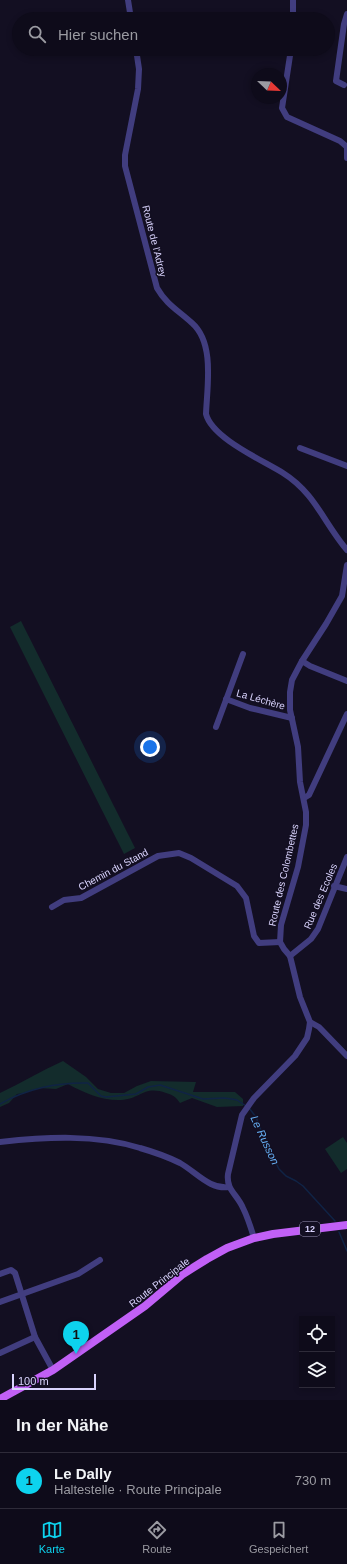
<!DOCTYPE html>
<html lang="de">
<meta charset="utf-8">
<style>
:root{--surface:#0e0b1a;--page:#1c1927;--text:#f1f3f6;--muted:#9b9ba2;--line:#2e2b39;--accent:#0dd3ee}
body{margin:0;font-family:Helvetica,sans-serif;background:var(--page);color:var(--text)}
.controls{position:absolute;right:12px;bottom:12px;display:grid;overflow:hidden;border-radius:0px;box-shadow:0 2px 6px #0003}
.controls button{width:36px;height:36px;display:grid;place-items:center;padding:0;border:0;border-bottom:1px solid var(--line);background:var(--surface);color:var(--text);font:20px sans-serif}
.compass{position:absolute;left:251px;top:68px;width:36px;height:36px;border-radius:50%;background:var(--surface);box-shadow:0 2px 6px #0003;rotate:113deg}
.scale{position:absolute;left:12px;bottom:10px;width:84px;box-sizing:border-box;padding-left:4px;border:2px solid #d9d3fd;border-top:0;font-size:11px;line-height:14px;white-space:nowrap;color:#d9d3fd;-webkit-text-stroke:3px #130f22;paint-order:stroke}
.you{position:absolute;left:150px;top:747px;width:14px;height:14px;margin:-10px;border:3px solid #fff;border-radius:50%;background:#1a73e8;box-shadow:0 0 0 6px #1a73e833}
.badge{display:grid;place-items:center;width:26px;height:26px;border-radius:50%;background:var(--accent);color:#111;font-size:13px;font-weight:700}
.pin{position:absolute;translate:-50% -33px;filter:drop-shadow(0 1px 2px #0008)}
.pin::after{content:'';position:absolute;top:21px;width:14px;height:12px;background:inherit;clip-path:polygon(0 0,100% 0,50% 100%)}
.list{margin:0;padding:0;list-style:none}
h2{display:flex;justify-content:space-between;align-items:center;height:52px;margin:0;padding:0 16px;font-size:17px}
h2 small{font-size:13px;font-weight:400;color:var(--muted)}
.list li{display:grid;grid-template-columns:26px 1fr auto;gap:12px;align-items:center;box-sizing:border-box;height:56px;padding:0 16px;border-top:1px solid var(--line)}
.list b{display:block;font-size:15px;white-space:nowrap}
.list p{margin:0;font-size:13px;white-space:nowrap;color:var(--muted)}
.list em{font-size:13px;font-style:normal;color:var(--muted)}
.icon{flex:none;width:22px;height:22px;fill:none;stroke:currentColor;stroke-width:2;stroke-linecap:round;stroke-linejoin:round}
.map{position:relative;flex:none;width:347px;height:1400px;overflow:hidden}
.search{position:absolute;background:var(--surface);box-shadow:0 2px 6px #0003;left:12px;right:12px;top:12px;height:44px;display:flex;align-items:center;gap:10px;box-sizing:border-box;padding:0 14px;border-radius:22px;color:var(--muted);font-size:15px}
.sheet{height:108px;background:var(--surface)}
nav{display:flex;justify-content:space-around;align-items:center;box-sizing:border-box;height:56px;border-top:1px solid var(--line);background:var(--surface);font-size:11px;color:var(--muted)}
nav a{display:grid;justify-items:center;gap:2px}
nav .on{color:var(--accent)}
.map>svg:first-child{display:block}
</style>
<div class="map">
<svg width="347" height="1400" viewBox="0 0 347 1400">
<rect width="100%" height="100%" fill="#130f22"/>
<!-- green -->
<g fill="#132c2c">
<path d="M 21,621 L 135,848 L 124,854 L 10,627 Z"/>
<path d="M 63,1061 L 86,1077 L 98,1089 L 111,1093 L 124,1093 L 137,1086 L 151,1081 L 196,1082 L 193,1092 L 235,1092 L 243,1099 L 243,1106 L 217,1107 L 192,1098 L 180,1103 C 176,1097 173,1095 166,1093 C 144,1085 141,1099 121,1100 C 103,1101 84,1093 68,1084 L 56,1089 L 39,1088 L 25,1093 L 17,1094 L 9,1103 L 0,1107 L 0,1093 C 21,1083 41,1071 63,1061 Z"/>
<path d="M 343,1137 L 347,1143 L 347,1169 L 341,1173 L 325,1149 Z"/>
</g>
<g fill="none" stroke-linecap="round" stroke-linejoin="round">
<!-- stream -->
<g stroke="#102345" stroke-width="1.5">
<path d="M 0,1104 C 26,1089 58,1082 88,1083 L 101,1096 L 106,1097 L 136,1094 L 148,1087 L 160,1085 L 203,1099 L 224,1098 L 232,1099 L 237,1100 L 246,1106"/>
<path d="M 249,1108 L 256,1117 L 266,1144 L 279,1169 L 286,1176 L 296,1181 L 303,1186 L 335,1221"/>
<path d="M 339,1232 L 347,1251"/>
</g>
<!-- minor -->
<g stroke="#413d7f" stroke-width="6">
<path d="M 128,0 L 131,19"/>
<path d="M 293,19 L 293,0"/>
<path d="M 136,49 L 139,69 L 138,89 L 125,155 L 125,166 L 157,288 C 166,304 179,311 192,323 C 215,343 207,387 206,414 C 212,438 262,460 283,473 C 315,493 324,523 347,550"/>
<path d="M 291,49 L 282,108 L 287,117 L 340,141 L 347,147"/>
<path d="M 344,85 L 336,81 L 344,24 L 347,14"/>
<path d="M 347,147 L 347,158"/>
<path d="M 300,448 L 347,466"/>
<path d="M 302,661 L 310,666 L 347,681"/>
<path d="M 226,699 L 250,708 L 292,718"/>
<path d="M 216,727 L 243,654"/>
<path d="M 304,798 L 309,795 L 347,714"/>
<path d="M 334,886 L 347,889"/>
<path d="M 52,907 L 64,900 L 81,898 L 158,856 L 179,853 L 191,858 L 237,886 L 246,898 L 254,936 L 259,943 L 280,942"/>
<path d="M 290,956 L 311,939 L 318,929 L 347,857"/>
<path d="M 310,1022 L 319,1027 L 347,1056"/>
<path d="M 0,1142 C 46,1137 95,1134 140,1148 C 154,1152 168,1157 180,1163 C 196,1172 210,1190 229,1187"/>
<path d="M 254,1238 C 251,1228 248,1218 243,1208 C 237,1194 226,1190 228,1174 L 242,1115 L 254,1098 L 295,1056 L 307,1038 L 309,1029 L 310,1022 L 300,997 L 290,956 L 284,949 L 280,942 L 281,925 L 298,867 L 306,825 L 306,812 L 300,782 L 298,747 L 290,710 L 290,692 L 292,680 L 302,661 L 326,624 L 342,596 L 347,565"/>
<path d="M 0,1274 L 11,1270 L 15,1273 L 35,1337 L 53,1370"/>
<path d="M 0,1302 L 78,1274 L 100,1260"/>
<path d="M 0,1353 L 35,1337"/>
</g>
<!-- major -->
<path stroke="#c160f6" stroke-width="8" d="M 0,1399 L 53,1370 L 145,1306 L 183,1274 L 207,1259 L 227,1248 L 254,1238 L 273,1234 L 347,1225"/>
</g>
<g text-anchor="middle" stroke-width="3" stroke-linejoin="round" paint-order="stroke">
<!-- shield labels -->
<rect fill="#130f22" stroke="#9e98bb" stroke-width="1" x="300" y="1222" width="20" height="14" rx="3"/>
<g font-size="9" font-weight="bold" fill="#d9d3fd">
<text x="310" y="1232">12</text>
</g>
<!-- street labels -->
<g font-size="10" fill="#d9d3fd" stroke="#130f22">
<text transform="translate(155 241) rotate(76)" y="4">Route de l'Adrey</text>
<text transform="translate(261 699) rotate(16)" y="4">La Léchère</text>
<text transform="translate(113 869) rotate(-28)" y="4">Chemin du Stand</text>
<text transform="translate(283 875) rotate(-77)" y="4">Route des Colombettes</text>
<text transform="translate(320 896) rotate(-67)" y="4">Rue des Ecoles</text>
<text transform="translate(159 1282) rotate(-38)" y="4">Route Principale</text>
</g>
<!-- water labels -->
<g font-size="11" font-style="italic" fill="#67b1f7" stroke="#130f22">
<text transform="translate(265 1140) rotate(65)" y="4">Le Russon</text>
</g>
</g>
</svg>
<div class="controls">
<button><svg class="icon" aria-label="locate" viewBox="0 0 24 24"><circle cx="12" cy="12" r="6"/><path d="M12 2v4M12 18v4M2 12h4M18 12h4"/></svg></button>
<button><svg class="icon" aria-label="layers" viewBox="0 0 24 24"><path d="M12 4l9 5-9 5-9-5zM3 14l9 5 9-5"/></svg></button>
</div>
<svg class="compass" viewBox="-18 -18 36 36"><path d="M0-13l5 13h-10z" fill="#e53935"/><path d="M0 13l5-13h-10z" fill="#9b9ba2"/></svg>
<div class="scale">100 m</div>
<div class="you"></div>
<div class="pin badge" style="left:76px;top:1354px">1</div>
<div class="search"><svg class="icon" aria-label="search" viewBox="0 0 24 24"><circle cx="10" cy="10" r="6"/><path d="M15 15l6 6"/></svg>Hier suchen</div>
</div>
<section class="sheet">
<h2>In der Nähe<small></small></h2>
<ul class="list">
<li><span class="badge">1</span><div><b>Le Dally</b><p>Haltestelle · Route Principale</p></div><em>730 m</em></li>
</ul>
</section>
<nav>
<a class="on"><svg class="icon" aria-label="map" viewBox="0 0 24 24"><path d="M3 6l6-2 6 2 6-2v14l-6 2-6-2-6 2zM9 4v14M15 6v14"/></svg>Karte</a>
<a><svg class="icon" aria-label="directions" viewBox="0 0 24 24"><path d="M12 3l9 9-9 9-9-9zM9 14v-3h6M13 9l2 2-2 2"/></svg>Route</a>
<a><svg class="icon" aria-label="saved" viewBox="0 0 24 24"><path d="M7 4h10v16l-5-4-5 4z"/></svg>Gespeichert</a>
</nav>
